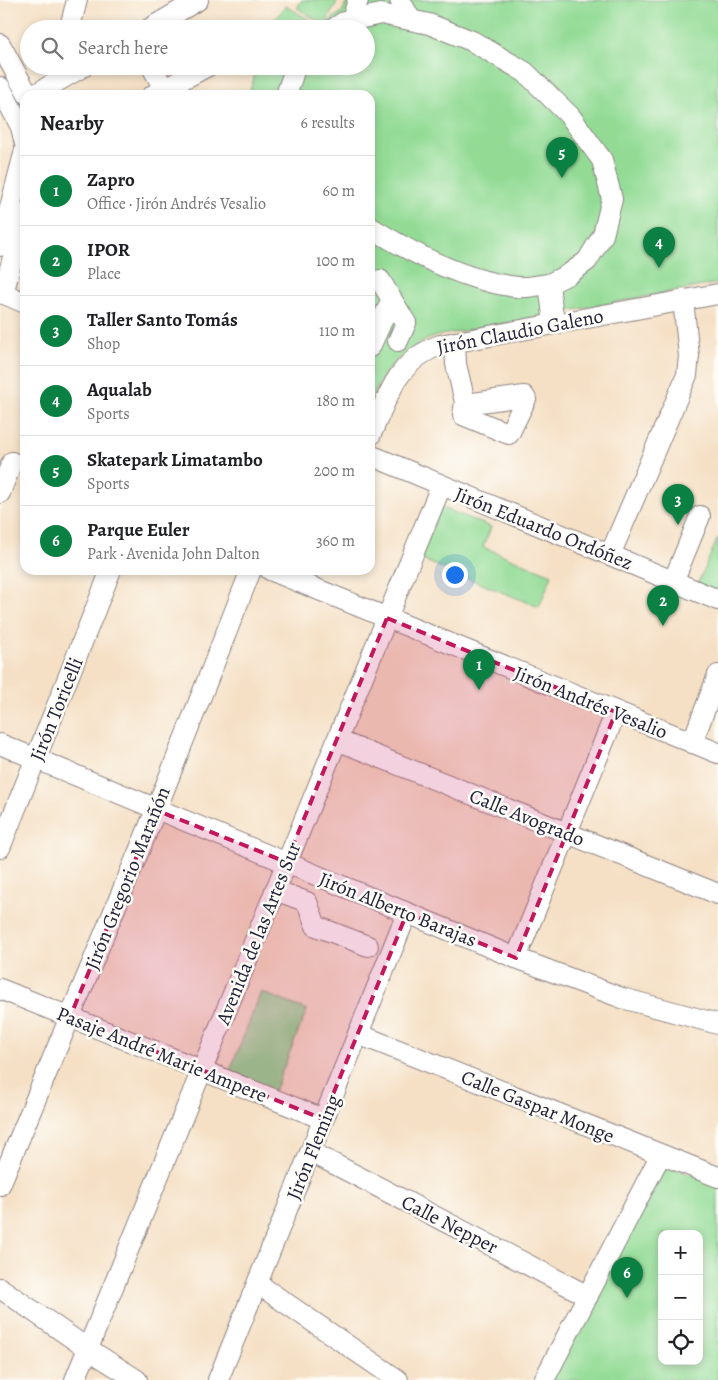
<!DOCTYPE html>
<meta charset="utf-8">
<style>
:root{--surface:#fff;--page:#f6f6f6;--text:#202124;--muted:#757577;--line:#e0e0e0;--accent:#0b8043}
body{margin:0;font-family:Alegreya,serif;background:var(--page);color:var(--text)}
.controls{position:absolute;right:15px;bottom:15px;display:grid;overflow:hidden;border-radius:10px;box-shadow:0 2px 8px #0003}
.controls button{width:45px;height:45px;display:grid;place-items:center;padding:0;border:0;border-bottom:1px solid var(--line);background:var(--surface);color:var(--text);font:25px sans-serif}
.you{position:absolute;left:454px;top:574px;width:18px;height:18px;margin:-12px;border:4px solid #fff;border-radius:50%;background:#1a73e8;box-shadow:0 0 0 8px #1a73e833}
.badge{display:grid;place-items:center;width:32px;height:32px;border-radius:50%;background:var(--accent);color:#fff;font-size:16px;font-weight:700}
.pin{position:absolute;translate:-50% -41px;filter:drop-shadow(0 1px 2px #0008)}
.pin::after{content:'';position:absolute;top:26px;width:18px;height:15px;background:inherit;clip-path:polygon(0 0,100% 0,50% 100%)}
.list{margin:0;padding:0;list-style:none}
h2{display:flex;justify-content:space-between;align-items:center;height:65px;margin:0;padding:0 20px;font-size:21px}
h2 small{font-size:16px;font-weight:400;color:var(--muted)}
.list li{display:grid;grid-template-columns:32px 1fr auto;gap:15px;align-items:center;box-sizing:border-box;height:70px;padding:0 20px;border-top:1px solid var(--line)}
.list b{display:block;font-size:19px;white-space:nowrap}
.list p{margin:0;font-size:16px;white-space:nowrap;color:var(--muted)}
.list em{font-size:16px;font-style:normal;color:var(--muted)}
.icon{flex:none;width:28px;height:28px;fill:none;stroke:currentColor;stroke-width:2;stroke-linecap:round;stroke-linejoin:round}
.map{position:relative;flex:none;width:718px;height:1380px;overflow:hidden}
.search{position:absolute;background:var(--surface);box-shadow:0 2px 8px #0003;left:20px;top:20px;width:355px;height:55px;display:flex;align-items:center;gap:12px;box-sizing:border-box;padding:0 18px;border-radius:28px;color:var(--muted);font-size:19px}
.panel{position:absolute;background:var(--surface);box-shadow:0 2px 8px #0003;left:20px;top:90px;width:355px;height:485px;border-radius:15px}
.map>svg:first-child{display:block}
</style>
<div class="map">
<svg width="718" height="1380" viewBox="0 0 718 1380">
<rect width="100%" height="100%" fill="#fdfcf7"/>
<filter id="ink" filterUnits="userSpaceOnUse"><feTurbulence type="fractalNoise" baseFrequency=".02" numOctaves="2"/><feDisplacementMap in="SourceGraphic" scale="10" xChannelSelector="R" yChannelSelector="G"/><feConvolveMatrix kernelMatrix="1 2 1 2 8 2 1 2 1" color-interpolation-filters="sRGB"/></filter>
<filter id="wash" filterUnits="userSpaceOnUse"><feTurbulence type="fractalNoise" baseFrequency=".0096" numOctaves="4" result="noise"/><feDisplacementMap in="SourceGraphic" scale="20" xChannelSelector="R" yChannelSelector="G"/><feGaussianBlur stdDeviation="1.12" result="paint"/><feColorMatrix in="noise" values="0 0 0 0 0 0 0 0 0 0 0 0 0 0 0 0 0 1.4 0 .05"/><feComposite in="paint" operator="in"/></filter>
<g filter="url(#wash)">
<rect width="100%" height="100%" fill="#f5e0c5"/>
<!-- green -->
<g fill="#93db95" stroke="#5a7e68" fill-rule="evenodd">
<path d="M 302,0 L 338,0 L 325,24 L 342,12 L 348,0 L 718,0 L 718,283 L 436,336 C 399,351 386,367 370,403 L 370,243 L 380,245 L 370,241 L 370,95 L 249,95 L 257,66 L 366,66 L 366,29 L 267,29 L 286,6 L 320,26 L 323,24 L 297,8 Z"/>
<path d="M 441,507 L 491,527 L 483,547 L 552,575 L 539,607 L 420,559 Z"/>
<path d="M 718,538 L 718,594 L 697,585 Z"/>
<path d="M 261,992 L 307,1010 L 274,1091 L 229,1073 Z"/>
<path d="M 662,1164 L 718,1184 L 718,1380 L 549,1380 ZM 662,1234 L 699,1234 L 699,1361 L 662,1361 Z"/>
</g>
</g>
<g filter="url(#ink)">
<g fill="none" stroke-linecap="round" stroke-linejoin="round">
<defs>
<g id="minor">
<path d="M 400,0 L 411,20"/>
<path d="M 352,20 L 358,0"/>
<path d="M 74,29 L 71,23 L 77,0"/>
<path d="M 149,29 L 198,0"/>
<path d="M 333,29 L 344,22 L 381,14 L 429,24 L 472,41 L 525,72 L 570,116 L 602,160 L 612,199 L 603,235 L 587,261 L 569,274 L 549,284 L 554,324"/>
<path d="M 0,44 L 28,95"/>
<path d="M 153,69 L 164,89"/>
<path d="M 0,87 L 21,127 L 25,144"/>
<path d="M 34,95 L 84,66"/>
<path d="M 153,95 L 208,66"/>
<path d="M 286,95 L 296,66"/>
<path d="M 370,227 C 413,254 466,282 518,287 C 528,288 539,285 549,284"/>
<path d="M 0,246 L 25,150"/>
<path d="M 380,280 L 406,323 L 398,341"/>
<path d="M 0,292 L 25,303"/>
<path d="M 3,294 L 25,213"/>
<path d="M 455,342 L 456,364 L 465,402 L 463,415 L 509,434 L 526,399 L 524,396 L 473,403 L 465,402"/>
<path d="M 370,347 L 391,301"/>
<path d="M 370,436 C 388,397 396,361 440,345 L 718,294"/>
<path d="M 370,455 L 718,600"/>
<path d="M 0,493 L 12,462"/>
<path d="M 610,555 L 687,375 L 689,356 L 683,300"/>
<path d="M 270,570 L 718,753"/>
<path d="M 673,582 L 700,516"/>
<path d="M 337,740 L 718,894"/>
<path d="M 692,743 L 718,675"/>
<path d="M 0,744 L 516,958 L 622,998 L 718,1024"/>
<path d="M 0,848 L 111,570"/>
<path d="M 275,890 L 307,902 L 316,926 L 368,946"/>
<path d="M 516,958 L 616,712"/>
<path d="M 0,989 L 323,1119"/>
<path d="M 358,1034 L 718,1177"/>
<path d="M 311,1152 L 588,1296"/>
<path d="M 0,1185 L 156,810 L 251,570"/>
<path d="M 258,1284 L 398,1380"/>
<path d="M 0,1288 L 88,1349 L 137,1380"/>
<path d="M 75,1380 L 441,486"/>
<path d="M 218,1380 L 407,913"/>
<path d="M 544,1380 L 660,1156"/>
</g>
</defs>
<!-- minor casing -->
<use href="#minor" stroke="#8c8180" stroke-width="22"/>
<!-- minor -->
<use href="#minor" stroke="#fff" stroke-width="20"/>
</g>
</g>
<!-- marked area -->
<path fill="#c2185b" fill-opacity="0.2" stroke="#c2185b" stroke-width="4" stroke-dasharray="10 6" stroke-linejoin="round" d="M 387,618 L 616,712 L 516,958 L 407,913 L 323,1119 L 70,1017 L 156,810 L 286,862 Z"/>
<g text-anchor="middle" stroke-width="5" stroke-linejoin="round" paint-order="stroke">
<!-- street labels -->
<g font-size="20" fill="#22223b" stroke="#fdfcf7">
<text transform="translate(520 331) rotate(-11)" y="7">Jirón Claudio Galeno</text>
<text transform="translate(544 528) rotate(22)" y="7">Jirón Eduardo Ordóñez</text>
<text transform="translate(591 702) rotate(22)" y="7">Jirón Andrés Vesalio</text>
<text transform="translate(56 709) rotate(-68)" y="7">Jirón Toricelli</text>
<text transform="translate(527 817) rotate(22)" y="7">Calle Avogrado</text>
<text transform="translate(127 878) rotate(-68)" y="7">Jirón Gregorio Marañón</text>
<text transform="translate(398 909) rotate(22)" y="7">Jirón Alberto Barajas</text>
<text transform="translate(258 933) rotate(-68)" y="7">Avenida de las Artes Sur</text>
<text transform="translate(162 1054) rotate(22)" y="7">Pasaje André Marie Ampere</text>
<text transform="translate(538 1106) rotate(22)" y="7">Calle Gaspar Monge</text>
<text transform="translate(313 1147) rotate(-68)" y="7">Jirón Fleming</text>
<text transform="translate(450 1224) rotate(27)" y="7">Calle Nepper</text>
</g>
</g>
</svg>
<div class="controls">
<button>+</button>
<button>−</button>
<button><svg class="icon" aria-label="locate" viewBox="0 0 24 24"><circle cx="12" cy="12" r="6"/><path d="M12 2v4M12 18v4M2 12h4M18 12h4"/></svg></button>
</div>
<div class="you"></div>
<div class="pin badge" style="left:479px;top:690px">1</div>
<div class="pin badge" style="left:663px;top:626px">2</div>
<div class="pin badge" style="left:678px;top:525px">3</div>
<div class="pin badge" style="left:659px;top:268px">4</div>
<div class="pin badge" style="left:562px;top:178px">5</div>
<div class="pin badge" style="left:627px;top:1298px">6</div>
<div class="search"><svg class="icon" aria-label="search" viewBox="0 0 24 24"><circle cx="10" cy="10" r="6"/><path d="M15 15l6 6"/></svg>Search here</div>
<section class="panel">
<h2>Nearby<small>6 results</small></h2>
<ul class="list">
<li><span class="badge">1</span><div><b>Zapro</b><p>Office · Jirón Andrés Vesalio</p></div><em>60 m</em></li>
<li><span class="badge">2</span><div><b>IPOR</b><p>Place</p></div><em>100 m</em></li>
<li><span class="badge">3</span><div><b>Taller Santo Tomás</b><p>Shop</p></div><em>110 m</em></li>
<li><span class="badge">4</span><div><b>Aqualab</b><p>Sports</p></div><em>180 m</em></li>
<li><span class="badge">5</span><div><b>Skatepark Limatambo</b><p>Sports</p></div><em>200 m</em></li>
<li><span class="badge">6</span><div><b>Parque Euler</b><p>Park · Avenida John Dalton</p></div><em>360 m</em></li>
</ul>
</section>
</div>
